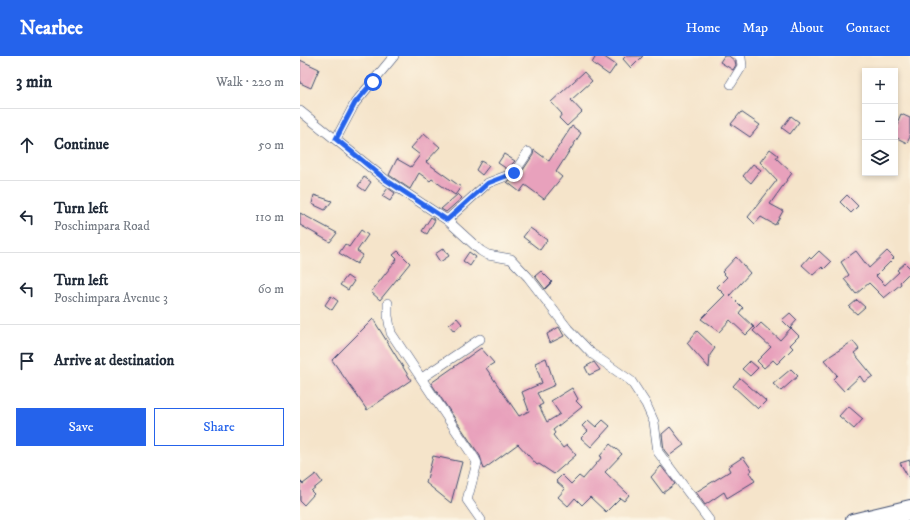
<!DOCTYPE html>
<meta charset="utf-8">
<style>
:root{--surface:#fff;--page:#f2f2f3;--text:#1f2937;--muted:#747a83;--line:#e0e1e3;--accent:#2563eb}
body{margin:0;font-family:"IM FELL DW Pica",serif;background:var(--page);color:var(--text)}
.controls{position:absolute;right:12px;top:12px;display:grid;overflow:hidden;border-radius:0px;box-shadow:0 2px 6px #0003}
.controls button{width:36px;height:36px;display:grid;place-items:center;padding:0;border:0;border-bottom:1px solid var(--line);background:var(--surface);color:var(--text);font:20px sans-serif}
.stop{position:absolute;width:12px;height:12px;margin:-9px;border:3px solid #2563eb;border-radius:50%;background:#fff}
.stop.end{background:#2563eb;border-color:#fff;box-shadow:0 1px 4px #0008}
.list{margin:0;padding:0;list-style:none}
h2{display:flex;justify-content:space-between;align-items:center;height:52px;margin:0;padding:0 16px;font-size:17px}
h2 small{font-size:13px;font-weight:400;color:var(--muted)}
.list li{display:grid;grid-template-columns:26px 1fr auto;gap:12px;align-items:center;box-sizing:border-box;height:72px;padding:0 16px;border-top:1px solid var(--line)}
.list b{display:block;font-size:15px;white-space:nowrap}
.list p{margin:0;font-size:13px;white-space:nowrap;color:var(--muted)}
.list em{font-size:13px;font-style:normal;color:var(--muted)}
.actions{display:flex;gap:8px;padding:12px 16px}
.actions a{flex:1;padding:9px 0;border:1px solid var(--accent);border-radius:0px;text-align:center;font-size:14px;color:var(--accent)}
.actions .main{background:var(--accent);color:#fff}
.icon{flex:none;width:22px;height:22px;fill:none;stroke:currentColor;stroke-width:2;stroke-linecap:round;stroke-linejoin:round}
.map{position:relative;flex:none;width:610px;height:464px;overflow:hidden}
header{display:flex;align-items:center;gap:24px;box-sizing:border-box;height:56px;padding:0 20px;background:var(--accent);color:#fff}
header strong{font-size:19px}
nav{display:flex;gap:22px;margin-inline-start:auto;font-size:14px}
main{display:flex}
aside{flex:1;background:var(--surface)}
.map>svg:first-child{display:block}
</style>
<header>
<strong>Nearbee</strong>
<nav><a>Home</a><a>Map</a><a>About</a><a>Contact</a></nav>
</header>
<main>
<aside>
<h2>3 min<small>Walk · 220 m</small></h2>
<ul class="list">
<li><svg class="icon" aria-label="ahead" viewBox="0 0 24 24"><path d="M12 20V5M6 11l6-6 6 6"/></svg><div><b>Continue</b></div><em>50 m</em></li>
<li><svg class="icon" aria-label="left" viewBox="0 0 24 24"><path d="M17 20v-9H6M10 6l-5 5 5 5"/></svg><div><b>Turn left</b><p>Poschimpara Road</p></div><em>110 m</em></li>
<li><svg class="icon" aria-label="left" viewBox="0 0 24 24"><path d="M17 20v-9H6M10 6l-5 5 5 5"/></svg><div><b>Turn left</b><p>Poschimpara Avenue 3</p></div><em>60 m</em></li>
<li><svg class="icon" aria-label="arrive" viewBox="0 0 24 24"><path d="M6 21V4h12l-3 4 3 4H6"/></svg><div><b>Arrive at destination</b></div></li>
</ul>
<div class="actions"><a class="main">Save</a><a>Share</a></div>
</aside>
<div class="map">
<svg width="610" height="464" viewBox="0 0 610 464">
<rect width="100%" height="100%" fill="#fcf5e5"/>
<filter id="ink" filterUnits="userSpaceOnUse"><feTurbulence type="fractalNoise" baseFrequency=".025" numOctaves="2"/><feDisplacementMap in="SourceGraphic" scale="8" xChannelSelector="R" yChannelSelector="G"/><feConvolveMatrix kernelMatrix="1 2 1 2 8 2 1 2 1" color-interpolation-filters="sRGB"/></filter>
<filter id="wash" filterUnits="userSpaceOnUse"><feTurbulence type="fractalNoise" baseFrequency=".012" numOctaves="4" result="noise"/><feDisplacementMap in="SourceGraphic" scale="16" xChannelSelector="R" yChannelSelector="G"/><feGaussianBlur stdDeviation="0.9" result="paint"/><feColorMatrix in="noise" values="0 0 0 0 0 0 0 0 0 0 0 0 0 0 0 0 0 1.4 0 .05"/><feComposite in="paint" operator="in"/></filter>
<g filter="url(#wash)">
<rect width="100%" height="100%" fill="#f5e4ca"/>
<g id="blocks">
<!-- building -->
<g fill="#e8a1bc">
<path d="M 296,0 L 303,0 L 316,9 L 309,19 L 292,7 Z"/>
<path d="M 326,0 L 343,0 L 331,12 L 323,3 Z"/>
<path d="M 424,0 L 429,0 L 435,5 L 436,9 L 433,14 L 420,6 Z"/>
<path d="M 0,4 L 19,13 L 11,32 L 0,27 Z"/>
<path d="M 284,16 L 292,25 L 271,44 L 282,56 L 267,70 L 259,62 L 262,58 L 251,46 Z"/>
<path d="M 441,56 L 460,69 L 450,81 L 431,68 Z"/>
<path d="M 601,58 L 610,62 L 610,81 L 607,87 L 595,81 L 595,76 L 599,67 L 597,67 Z"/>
<path d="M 491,60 L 499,66 L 490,78 L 482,72 Z"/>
<path d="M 272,70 L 281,77 L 256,116 L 262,121 L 244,143 L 225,129 L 220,136 L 207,126 L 219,120 L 233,99 L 234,94 L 249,105 Z"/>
<path d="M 124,77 L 140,91 L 126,106 L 161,131 L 155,139 L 132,123 L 130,125 L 119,117 L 110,133 L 89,119 L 97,103 L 111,111 L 120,99 L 111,92 Z"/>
<path d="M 470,93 L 478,99 L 476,102 L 492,117 L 470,148 L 483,155 L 475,169 L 461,161 L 455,168 L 448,161 L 477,124 L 460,106 Z"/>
<path d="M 204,98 L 215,105 L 207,113 L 198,107 Z"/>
<path d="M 181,105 L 189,110 L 182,119 L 176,114 Z"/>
<path d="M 453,108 L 461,114 L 451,127 L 443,120 Z"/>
<path d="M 64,121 L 71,126 L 65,135 L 58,130 Z"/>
<path d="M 88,132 L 95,137 L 90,145 L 82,140 Z"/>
<path d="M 158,138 L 162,142 L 146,156 L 141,153 Z"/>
<path d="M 14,139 L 32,145 L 25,154 L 12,148 Z"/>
<path d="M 547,139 L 558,150 L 551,157 L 540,146 Z"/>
<path d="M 0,157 L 37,177 L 30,186 L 0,169 Z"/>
<path d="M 131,161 L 135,164 L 127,178 L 122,175 Z"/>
<path d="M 230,172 L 247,184 L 240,194 L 223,181 Z"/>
<path d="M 61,174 L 68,179 L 57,195 L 63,199 L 57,208 L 39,197 L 45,188 L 49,191 Z"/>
<path d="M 144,192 L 149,200 L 140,206 L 135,198 Z"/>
<path d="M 98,195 L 110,207 L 80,244 L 71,236 L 97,203 L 93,199 Z"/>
<path d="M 519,195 L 531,206 L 524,213 L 522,211 L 513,219 L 502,209 L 509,201 L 511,203 Z"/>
<path d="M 556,195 L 569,212 L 587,195 L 594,202 L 576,220 L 585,229 L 599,216 L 597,214 L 605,207 L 610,212 L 610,216 L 600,226 L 601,228 L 584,242 L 569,227 L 556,238 L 544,223 L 549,219 L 541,206 Z"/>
<path d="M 169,196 L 176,201 L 170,210 L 163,205 Z"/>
<path d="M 436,201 L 450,217 L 430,239 L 443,252 L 439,257 L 454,271 L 446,279 L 430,264 L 419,276 L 401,263 L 425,239 L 417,231 L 427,221 L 422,216 Z"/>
<path d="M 241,215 L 252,226 L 245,233 L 235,220 Z"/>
<path d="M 47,220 L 54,225 L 48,234 L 40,229 Z"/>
<path d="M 31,240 L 38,245 L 32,254 L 25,249 Z"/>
<path d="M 557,244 L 565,251 L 557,258 L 549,251 Z"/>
<path d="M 490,257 L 497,264 L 490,272 L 482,264 Z"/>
<path d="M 157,262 L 162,268 L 154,275 L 149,269 Z"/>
<path d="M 73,263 L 111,324 L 67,354 L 32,304 Z"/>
<path d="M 461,267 L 480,284 L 491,272 L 499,280 L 490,289 L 493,292 L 477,308 L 473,304 L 464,312 L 457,305 L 471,291 L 453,275 Z"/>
<path d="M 259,271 L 264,280 L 250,287 L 247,278 Z"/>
<path d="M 397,275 L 415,292 L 410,299 L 409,312 L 387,287 Z"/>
<path d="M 553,285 L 559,293 L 554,297 L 573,320 L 564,326 L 560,320 L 544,335 L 533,323 L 537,319 L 524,304 Z"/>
<path d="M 181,292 L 194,307 L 186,312 L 219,360 L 229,355 L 222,336 L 242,327 L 235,307 L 246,302 L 255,329 L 237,337 L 243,348 L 239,350 L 247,366 L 260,358 L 251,345 L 272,332 L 278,343 L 276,345 L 282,351 L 253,374 L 255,377 L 253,379 L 263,392 L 267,389 L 276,399 L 254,418 L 239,408 L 237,409 L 218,388 L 184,413 L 180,400 L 131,327 Z"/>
<path d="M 450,305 L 458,312 L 450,320 L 442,313 Z"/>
<path d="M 294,306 L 300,314 L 289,319 L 285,311 Z"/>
<path d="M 491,313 L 498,320 L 481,335 L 473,328 Z"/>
<path d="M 440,322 L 466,345 L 458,353 L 433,330 Z"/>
<path d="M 548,350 L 563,363 L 554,373 L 539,360 Z"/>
<path d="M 288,364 L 296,371 L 303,364 L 310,370 L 291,391 L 281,382 L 288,375 L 282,370 Z"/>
<path d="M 370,371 L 384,389 L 369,400 L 364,394 L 362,378 Z"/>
<path d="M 310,388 L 322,398 L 305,416 L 329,439 L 324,445 L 320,442 L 306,456 L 290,441 L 282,449 L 275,442 L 268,450 L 258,441 L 265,433 L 256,425 L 262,419 L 271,428 L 279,420 L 283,423 L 302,401 L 300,400 Z"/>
<path d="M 133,400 L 162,406 L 151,447 L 126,427 Z"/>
<path d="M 443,401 L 452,414 L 449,416 L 455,425 L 427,442 L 424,436 L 405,449 L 396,436 L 430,415 L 428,411 Z"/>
<path d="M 610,404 L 610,424 L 600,407 Z"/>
<path d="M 361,410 L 375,428 L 363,437 L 351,421 Z"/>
<path d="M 16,418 L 22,426 L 11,435 L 14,438 L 4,449 L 0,445 L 0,425 L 3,428 Z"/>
</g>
</g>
</g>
<g filter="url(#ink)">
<use href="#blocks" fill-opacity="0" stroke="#3c4a6e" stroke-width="1"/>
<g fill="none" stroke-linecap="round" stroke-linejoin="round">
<defs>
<g id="minor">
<path d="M 431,28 L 442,10 L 441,2 L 439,0"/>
<path d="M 0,55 L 86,124 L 147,164 L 181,195 L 188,199 L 211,203 L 228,221 L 268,273 L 291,297 L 331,325 L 346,348 L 354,366 L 358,396 L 409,464"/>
<path d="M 36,83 L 55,47 L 94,0"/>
<path d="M 147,164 L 188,127 L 214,117 L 228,96"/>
<path d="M 88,247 L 88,260 L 91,277 L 175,403 L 177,407 L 167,444 L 181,464"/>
<path d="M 122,322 L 180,283"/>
</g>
<path id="major" d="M 552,464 L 610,450"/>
<path id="highway" d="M 585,464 L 610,458"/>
</defs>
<!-- minor casing -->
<use href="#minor" stroke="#3c4a6e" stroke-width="10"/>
<!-- major casing -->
<use href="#major" stroke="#3c4a6e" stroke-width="14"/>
<!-- highway casing -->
<use href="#highway" stroke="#3c4a6e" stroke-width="14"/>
<!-- minor -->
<use href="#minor" stroke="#fff" stroke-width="9"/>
<!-- major -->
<use href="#major" stroke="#fff" stroke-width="12"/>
<!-- highway -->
<use href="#highway" stroke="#fff" stroke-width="13"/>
</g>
</g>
<g fill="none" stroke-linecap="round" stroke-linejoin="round" filter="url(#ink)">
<!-- route -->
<path stroke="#2563eb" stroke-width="5" d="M 73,26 L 55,47 L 36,83 L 86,124 L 147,164 L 188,127 L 214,117"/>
</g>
</svg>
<div class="controls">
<button>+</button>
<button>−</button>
<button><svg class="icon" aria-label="layers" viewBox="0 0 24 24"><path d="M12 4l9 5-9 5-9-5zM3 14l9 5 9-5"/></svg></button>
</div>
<div class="stop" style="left:73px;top:26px"></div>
<div class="stop end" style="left:214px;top:117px"></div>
</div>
</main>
